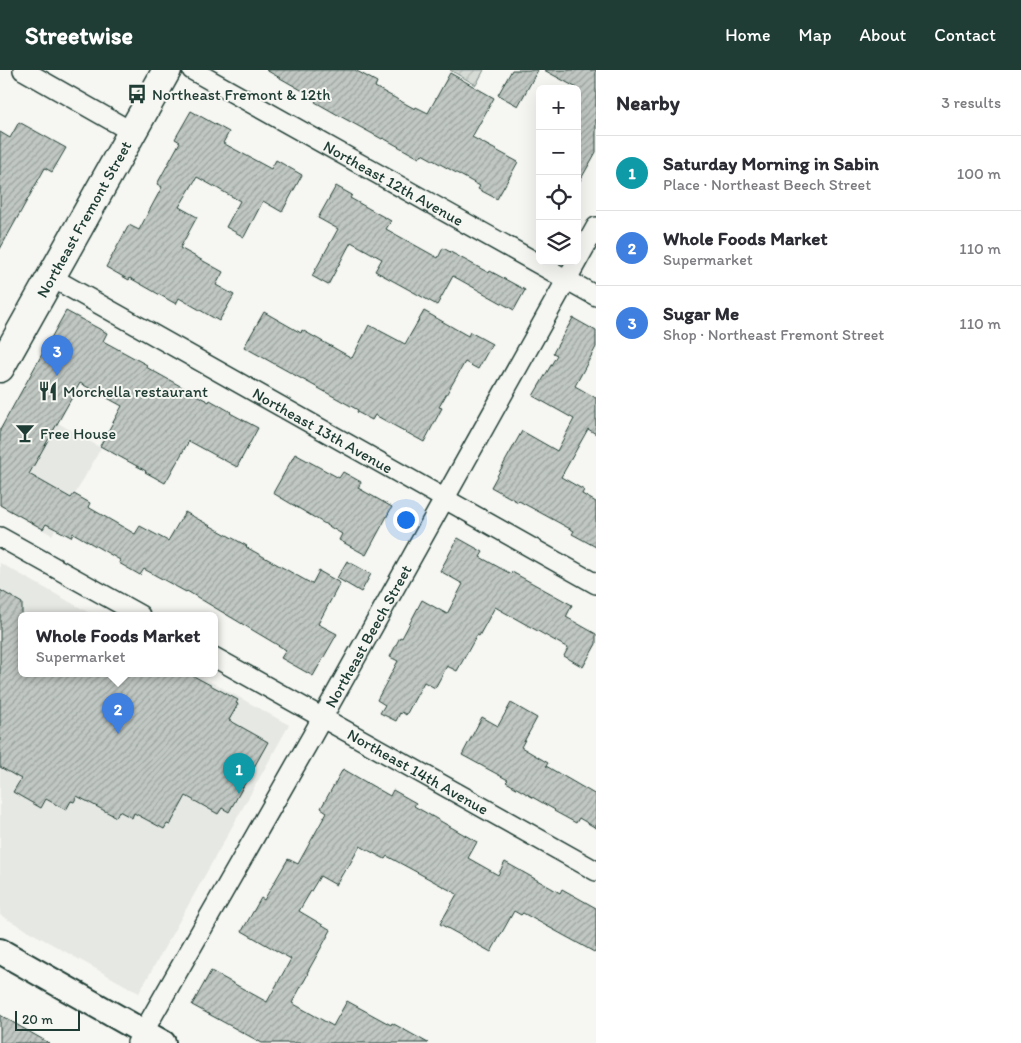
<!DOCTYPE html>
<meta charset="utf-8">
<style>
:root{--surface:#fff;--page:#f7f7f7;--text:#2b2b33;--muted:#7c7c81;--line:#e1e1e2;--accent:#1f3d34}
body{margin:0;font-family:Itim,sans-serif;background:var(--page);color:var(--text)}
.controls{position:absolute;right:15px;top:15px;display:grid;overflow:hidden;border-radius:8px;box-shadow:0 5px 20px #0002}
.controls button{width:45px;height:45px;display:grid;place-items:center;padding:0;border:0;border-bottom:1px solid var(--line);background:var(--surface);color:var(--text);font:25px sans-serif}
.scale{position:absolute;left:15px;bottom:12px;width:65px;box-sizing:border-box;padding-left:5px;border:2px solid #1f3d34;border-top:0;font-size:14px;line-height:18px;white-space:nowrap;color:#1f3d34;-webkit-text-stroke:4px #f6f6f2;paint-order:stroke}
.you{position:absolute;left:405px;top:449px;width:18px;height:18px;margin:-12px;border:4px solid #fff;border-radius:50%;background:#1a73e8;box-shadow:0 0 0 8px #1a73e833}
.badge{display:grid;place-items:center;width:32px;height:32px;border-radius:50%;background:var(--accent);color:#fff;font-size:16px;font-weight:700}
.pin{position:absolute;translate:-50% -41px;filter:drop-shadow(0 1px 2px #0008)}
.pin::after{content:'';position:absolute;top:26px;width:18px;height:15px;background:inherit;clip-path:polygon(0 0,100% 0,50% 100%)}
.popup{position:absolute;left:18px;top:542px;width:200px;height:65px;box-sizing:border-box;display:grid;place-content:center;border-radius:8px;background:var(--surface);filter:drop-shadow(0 1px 4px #0005);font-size:16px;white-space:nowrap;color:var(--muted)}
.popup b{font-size:19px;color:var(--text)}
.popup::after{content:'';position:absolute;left:50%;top:100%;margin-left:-10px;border:10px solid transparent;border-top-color:var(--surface)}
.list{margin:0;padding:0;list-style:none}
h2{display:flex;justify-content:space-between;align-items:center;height:65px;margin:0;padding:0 20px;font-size:21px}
h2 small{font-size:16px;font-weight:400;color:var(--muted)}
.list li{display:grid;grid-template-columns:32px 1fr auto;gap:15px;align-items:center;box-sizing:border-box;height:75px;padding:0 20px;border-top:1px solid var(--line)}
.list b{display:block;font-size:19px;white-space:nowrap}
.list p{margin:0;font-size:16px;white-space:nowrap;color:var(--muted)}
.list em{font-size:16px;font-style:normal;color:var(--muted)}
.icon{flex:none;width:28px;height:28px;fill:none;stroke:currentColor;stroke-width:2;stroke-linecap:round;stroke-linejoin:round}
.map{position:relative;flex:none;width:596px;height:973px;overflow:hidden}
header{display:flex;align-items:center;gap:30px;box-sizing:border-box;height:70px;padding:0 25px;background:var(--accent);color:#fff}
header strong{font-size:24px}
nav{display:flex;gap:28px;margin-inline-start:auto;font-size:18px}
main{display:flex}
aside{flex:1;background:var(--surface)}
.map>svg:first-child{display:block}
</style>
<header>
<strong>Streetwise</strong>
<nav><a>Home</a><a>Map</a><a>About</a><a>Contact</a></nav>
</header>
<main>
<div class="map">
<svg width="596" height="973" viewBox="0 0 596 973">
<defs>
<pattern id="garden-furrows" width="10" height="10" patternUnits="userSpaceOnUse" patternTransform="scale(1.25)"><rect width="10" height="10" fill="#d6dbd6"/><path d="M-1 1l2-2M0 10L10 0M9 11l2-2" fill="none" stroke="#b7bdb8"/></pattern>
<pattern id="building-hatch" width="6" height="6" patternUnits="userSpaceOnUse" patternTransform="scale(1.25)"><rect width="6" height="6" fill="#c1c8c3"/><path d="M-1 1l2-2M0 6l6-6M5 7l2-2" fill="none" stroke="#9ca49f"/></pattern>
</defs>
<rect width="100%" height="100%" fill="#f6f6f2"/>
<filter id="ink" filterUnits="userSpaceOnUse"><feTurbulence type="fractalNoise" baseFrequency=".02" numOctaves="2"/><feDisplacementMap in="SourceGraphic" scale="10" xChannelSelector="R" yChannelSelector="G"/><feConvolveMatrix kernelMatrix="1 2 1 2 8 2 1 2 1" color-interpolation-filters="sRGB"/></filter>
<g filter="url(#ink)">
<!-- built -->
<g fill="#e6e8e4">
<path d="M 67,244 L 106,266 L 58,353 L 101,378 L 52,465 L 0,436 L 0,363 Z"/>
<path d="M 0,493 L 93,545 L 22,545 L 22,603 L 195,603 L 289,655 L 139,923 L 0,845 Z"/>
</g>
<!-- garden -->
<path fill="url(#garden-furrows)" stroke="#7a8c85" d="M 450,0 L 484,0 L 476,15 Z"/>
<!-- building -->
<g fill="url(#building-hatch)" stroke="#1f3d34">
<path d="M 266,0 L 355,0 L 377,12 L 375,17 L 415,39 L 416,37 L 428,43 L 450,3 L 494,28 L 472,67 L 518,92 L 497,129 L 478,119 L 480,116 L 422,84 L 419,88 L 383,68 L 382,69 L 338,45 L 315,32 L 317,29 Z"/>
<path d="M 512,0 L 538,0 L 518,36 L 498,25 Z"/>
<path d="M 544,0 L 596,0 L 596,82 L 577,116 L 577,18 Z"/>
<path d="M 191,41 L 229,62 L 223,73 L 271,99 L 276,90 L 302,105 L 282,142 L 263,131 L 244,167 L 226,157 L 240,131 L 197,107 L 179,137 L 197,147 L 180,178 L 223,202 L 216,215 L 234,225 L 219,251 L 179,228 L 176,234 L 130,208 L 129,210 L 106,197 L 129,155 L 139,160 L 162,117 L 157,114 L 180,72 L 175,69 Z"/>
<path d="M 19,52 L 66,78 L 52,102 L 45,98 L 0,179 L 0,62 L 10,68 Z"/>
<path d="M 336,116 L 352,125 L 350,128 L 391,151 L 386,159 L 438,188 L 443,178 L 489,203 L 490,201 L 525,220 L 514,240 L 453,206 L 437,235 L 375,201 L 382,189 L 351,172 L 328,215 L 312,206 L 338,159 L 318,148 Z"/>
<path d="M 66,241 L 107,263 L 103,271 L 147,295 L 146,297 L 209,332 L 210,330 L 231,342 L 230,343 L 258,358 L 237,397 L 189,371 L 165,413 L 145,402 L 146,401 L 100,376 L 122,336 L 80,313 L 29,404 L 71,428 L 74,424 L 90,433 L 88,437 L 135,464 L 140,456 L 168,471 L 185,442 L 247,476 L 246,477 L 312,514 L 319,501 L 340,513 L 318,554 L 337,564 L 313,606 L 281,588 L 286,580 L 187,521 L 186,522 L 144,499 L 140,505 L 119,493 L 120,490 L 73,463 L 71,467 L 46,454 L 43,459 L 0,435 L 0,360 Z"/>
<path d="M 424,241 L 468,266 L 470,262 L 492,274 L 478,299 L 465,292 L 439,337 L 442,338 L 424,372 L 375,345 L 372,350 L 357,342 L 358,340 L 244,277 L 264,242 L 301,263 L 302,260 L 352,288 L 369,255 L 405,274 Z"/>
<path d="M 573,248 L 596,261 L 596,277 L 575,316 L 596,328 L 596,364 L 588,359 L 561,407 L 584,420 L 582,424 L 596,432 L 596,477 L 572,464 L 574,461 L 519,431 L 518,432 L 491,417 L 522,361 L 557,381 L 574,349 L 533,326 L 557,285 L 553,283 Z"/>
<path d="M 295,384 L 339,408 L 343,402 L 361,412 L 358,418 L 392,437 L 366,485 L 339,470 L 342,464 L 273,423 Z"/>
<path d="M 458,468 L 483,482 L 480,487 L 511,504 L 512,502 L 572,535 L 566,547 L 596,564 L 596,574 L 583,597 L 564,586 L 568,578 L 495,537 L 479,566 L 477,565 L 457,601 L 447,596 L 435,618 L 424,612 L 406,645 L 402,642 L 401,644 L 400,643 L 396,651 L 380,643 L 385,635 L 377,630 L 398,591 L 390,587 L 400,567 L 402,568 L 422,530 L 447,544 L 463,514 L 440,501 Z"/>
<path d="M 347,491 L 371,504 L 361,522 L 337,508 Z"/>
<path d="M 0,520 L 22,533 L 22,603 L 188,603 L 238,630 L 236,633 L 238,634 L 229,650 L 268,672 L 229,742 L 222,738 L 218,744 L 186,726 L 170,755 L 167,754 L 164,759 L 134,743 L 132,748 L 119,741 L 116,747 L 77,726 L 74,732 L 71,731 L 66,740 L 46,729 L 41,738 L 13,722 L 21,709 L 0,697 Z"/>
<path d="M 511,633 L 537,648 L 521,677 L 548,693 L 546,696 L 596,725 L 596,758 L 579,748 L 576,753 L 554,741 L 555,740 L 506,712 L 508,710 L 462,685 L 482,647 L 498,656 Z"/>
<path d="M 343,699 L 390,726 L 393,720 L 416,733 L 414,736 L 477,772 L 468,788 L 498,805 L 505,792 L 560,823 L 562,819 L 596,838 L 596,883 L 523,843 L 521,845 L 514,841 L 491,882 L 440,854 L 457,824 L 387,786 L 385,789 L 360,776 L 347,799 L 346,798 L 336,815 L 320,806 L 299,841 L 331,860 L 307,903 L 308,904 L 292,933 L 333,956 L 347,931 L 391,955 L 392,953 L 428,973 L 262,973 L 192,935 L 211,901 L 267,932 L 291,889 L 242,861 L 261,828 L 264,830 L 288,789 L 298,794 L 327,742 L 321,738 Z"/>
<path d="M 0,945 L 49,973 L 0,973 Z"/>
</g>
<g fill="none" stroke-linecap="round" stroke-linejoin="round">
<defs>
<g id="minor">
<path d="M 23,0 L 132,62"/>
<path id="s1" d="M 192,0 L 596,226"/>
<path id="s2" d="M 51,207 L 596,514"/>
<path d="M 0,467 L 140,545"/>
<path id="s3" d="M 214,587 L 596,801"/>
<path id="s4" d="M 137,973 L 311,668 L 596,157"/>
</g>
<path id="tertiary" d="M 0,881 L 163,973"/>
<g id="secondary">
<path id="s5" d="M 0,298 L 167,0"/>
</g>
</defs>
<!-- minor casing -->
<use href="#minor" stroke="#1f3d34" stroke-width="22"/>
<!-- tertiary casing -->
<use href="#tertiary" stroke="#1f3d34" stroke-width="28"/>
<!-- secondary casing -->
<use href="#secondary" stroke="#1f3d34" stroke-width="31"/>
<!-- minor -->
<use href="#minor" stroke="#f6f6f2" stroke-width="19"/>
<!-- tertiary -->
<use href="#tertiary" stroke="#f6f6f2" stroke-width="24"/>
<!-- secondary -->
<use href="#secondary" stroke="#f6f6f2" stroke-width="28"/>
</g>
</g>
<!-- icons -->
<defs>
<symbol id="bus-bare" viewBox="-9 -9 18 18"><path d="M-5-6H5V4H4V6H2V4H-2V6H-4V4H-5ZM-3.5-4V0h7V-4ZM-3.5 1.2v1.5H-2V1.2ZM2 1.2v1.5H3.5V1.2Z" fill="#1f3d34" stroke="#f6f6f2" stroke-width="2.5" paint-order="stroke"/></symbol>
<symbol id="restaurant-bare" viewBox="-9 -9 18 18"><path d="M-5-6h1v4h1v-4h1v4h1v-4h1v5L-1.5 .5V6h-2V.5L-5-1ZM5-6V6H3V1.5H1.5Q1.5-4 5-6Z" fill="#1f3d34" stroke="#f6f6f2" stroke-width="2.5" paint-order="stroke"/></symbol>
<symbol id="bar-bare" viewBox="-9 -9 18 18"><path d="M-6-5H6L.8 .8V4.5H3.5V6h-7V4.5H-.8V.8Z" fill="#1f3d34" stroke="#f6f6f2" stroke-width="2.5" paint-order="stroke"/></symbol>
</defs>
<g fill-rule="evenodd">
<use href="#bus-bare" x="123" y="10" width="28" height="28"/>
<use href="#restaurant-bare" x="34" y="307" width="28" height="28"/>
<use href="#bar-bare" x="11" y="349" width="28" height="28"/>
</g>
<g text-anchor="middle" stroke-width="4" stroke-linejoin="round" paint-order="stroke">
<!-- poi labels -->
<g font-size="16" fill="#1f3d34" stroke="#f6f6f2" text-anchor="start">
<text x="152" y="30">Northeast Fremont &amp; 12th</text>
<text x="63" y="327">Morchella restaurant</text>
<text x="40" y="369">Free House</text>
</g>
<!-- street labels -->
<g font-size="16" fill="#1f3d34" stroke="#f6f6f2">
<text dy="6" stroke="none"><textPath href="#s1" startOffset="231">Northeast 12th Avenue</textPath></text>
<text dy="6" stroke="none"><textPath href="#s5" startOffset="171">Northeast Fremont Street</textPath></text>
<text dy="6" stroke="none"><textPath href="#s2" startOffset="312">Northeast 13th Avenue</textPath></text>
<text dy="6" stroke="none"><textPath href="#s4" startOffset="468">Northeast Beech Street</textPath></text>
<text dy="6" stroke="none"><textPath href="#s3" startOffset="234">Northeast 14th Avenue</textPath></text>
</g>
</g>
</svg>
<div class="controls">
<button>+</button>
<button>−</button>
<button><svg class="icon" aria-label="locate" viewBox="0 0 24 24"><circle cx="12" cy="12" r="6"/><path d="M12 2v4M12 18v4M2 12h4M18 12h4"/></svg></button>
<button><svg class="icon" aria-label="layers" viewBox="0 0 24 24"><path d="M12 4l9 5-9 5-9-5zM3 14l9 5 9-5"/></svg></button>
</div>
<div class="scale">20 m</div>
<div class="you"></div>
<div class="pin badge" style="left:239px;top:724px;background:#0f9aa8">1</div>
<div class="pin badge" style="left:118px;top:664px;background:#3f7fe0">2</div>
<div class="popup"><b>Whole Foods Market</b>Supermarket</div>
<div class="pin badge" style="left:57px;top:306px;background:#3f7fe0">3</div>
</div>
<aside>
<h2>Nearby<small>3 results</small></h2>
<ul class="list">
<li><span class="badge" style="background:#0f9aa8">1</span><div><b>Saturday Morning in Sabin</b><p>Place · Northeast Beech Street</p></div><em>100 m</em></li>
<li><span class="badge" style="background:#3f7fe0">2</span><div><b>Whole Foods Market</b><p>Supermarket</p></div><em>110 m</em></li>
<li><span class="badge" style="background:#3f7fe0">3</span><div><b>Sugar Me</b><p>Shop · Northeast Fremont Street</p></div><em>110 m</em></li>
</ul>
</aside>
</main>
